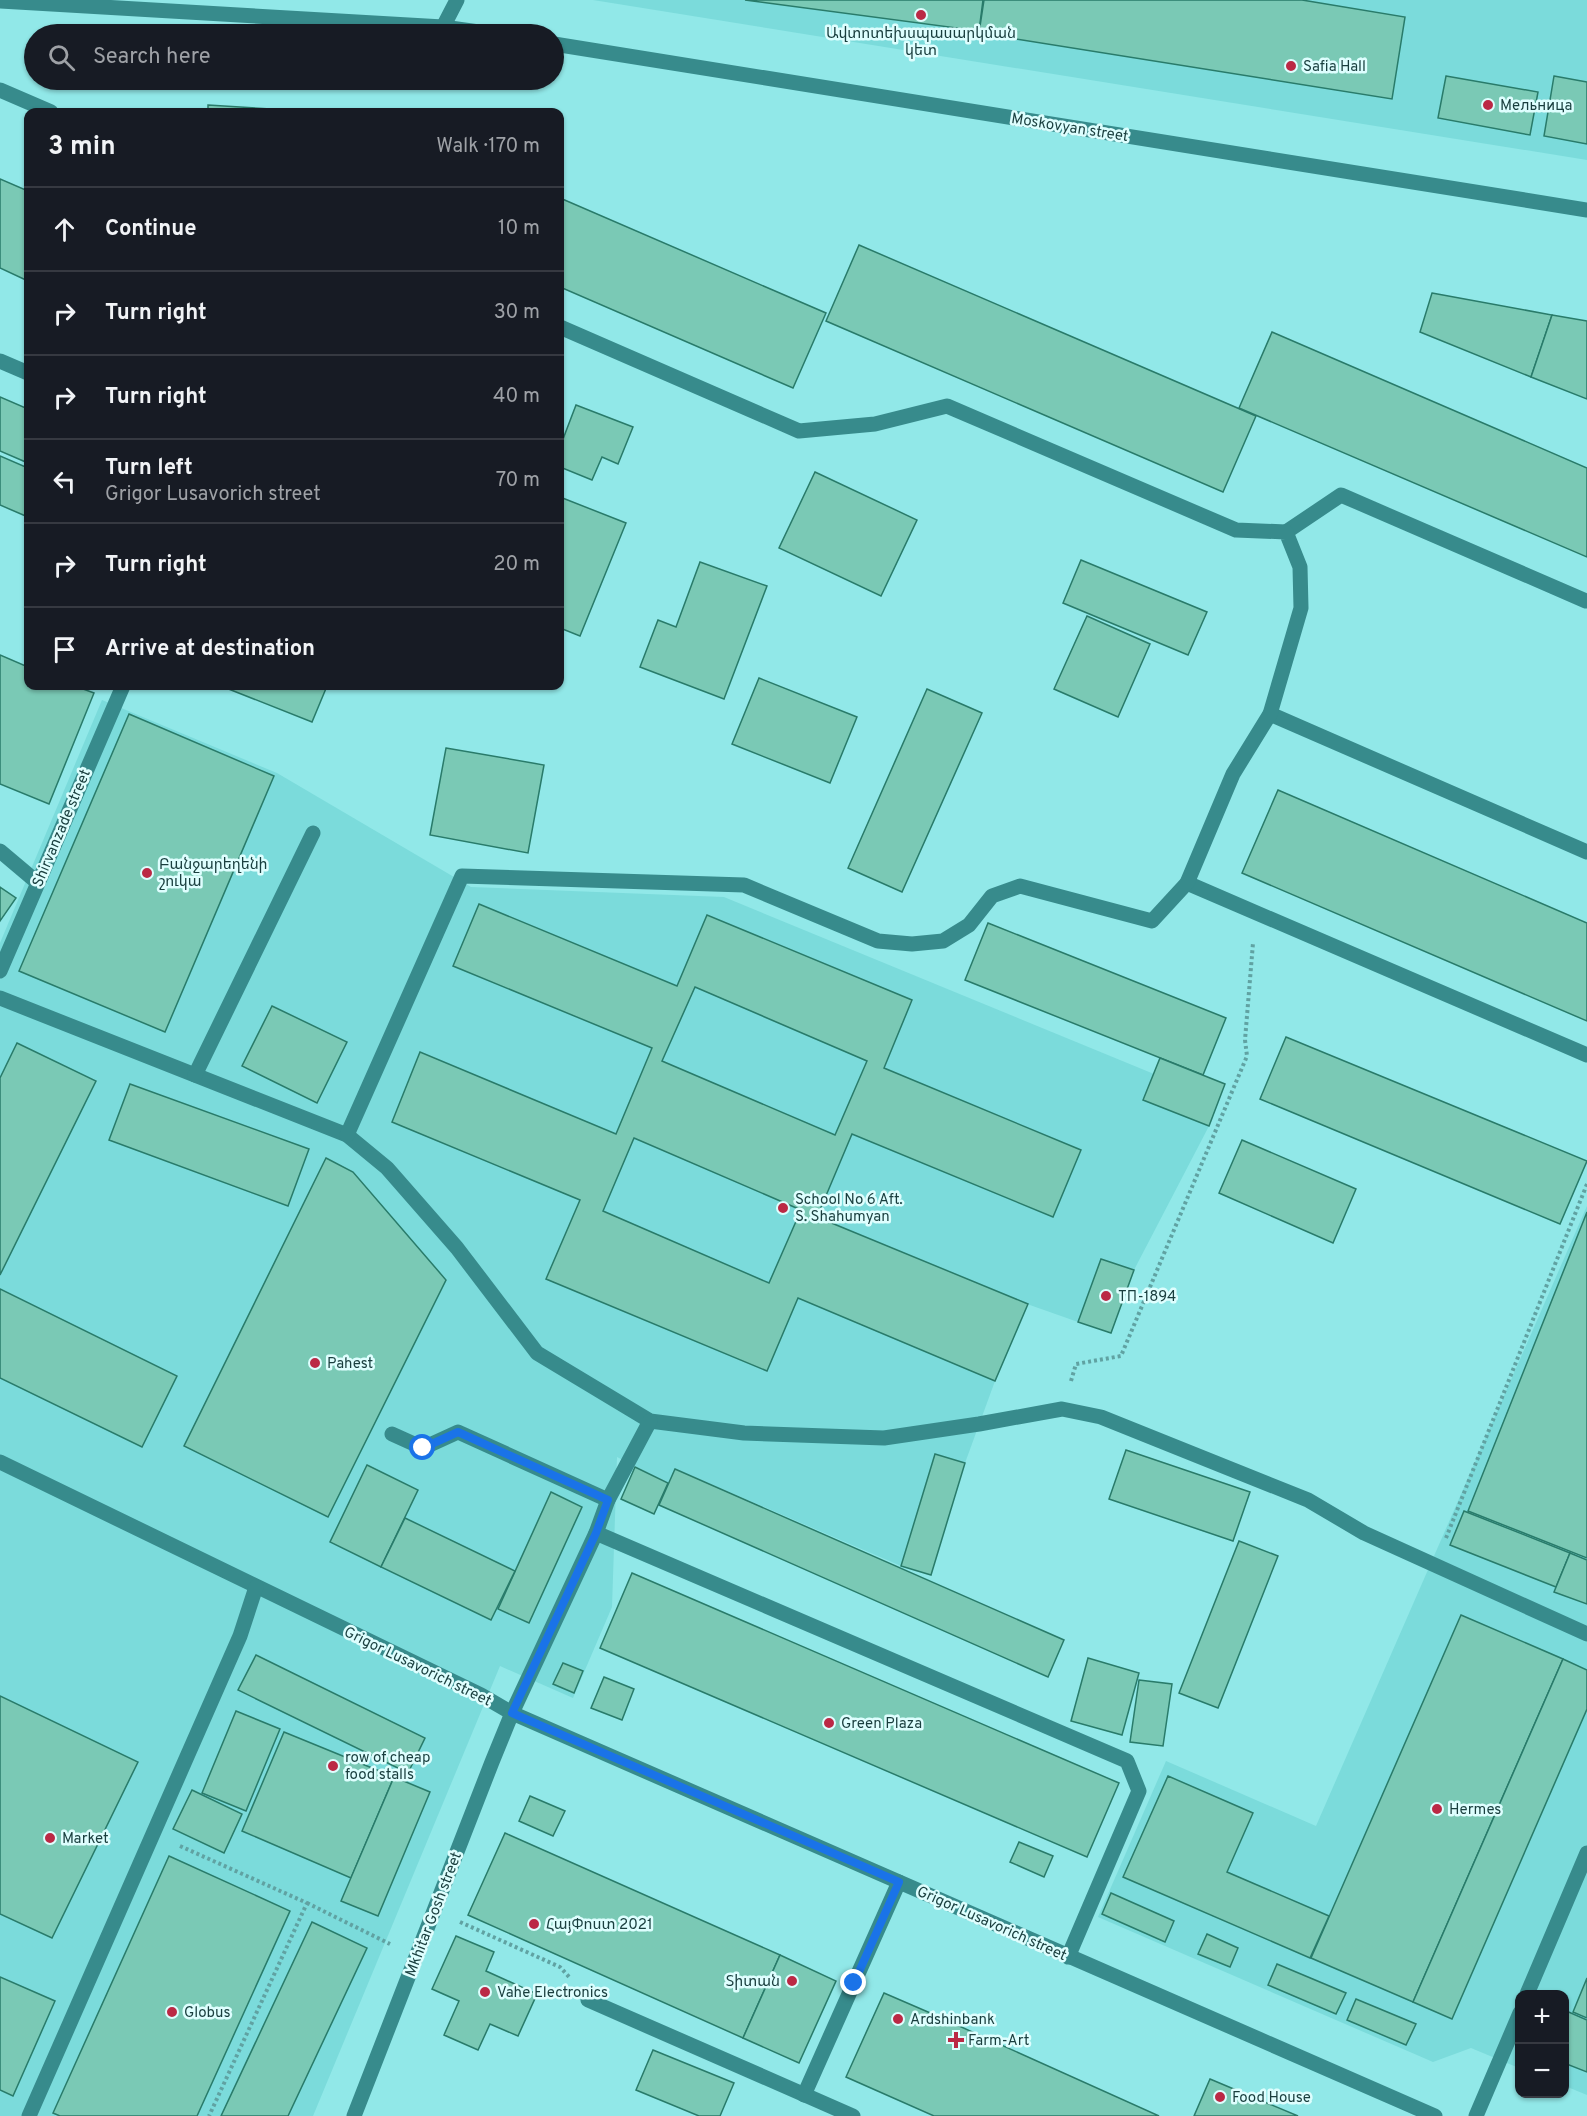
<!DOCTYPE html>
<meta charset="utf-8">
<style>
:root{--surface:#171b24;--page:#20242c;--text:#f1f3f6;--muted:#9ea1a6;--line:#363941}
body{margin:0;font-family:Overpass,"Noto Sans Armenian",sans-serif;background:var(--page);color:var(--text)}
.controls{position:absolute;right:18px;bottom:18px;display:grid;overflow:hidden;border-radius:12px;box-shadow:0 2px 4px #0004}
.controls button{width:54px;height:54px;display:grid;place-items:center;padding:0;border:0;border-bottom:2px solid var(--line);background:var(--surface);color:var(--text);font:30px sans-serif}
.stop{position:absolute;width:18px;height:18px;margin:-14px;border:4px solid #1a73e8;border-radius:50%;background:#fff}
.stop.end{background:#1a73e8;border-color:#fff;box-shadow:0 2px 6px #0008}
.list{margin:0;padding:0;list-style:none}
h2{display:flex;justify-content:space-between;align-items:center;height:78px;margin:0;padding:0 24px;font-size:26px}
h2 small{font-size:20px;font-weight:400;color:var(--muted)}
.list li{display:grid;grid-template-columns:39px 1fr auto;gap:18px;align-items:center;box-sizing:border-box;height:84px;padding:0 24px;border-top:2px solid var(--line)}
.list b{display:block;font-size:22px;white-space:nowrap}
.list p{margin:0;font-size:20px;white-space:nowrap;color:var(--muted)}
.list em{font-size:20px;font-style:normal;color:var(--muted)}
.icon{flex:none;width:33px;height:33px;fill:none;stroke:currentColor;stroke-width:2;stroke-linecap:round;stroke-linejoin:round}
.map{position:relative;flex:none;width:1587px;height:2116px;overflow:hidden}
.search{position:absolute;background:var(--surface);box-shadow:0 2px 4px #0004;left:24px;top:24px;width:540px;height:66px;display:flex;align-items:center;gap:15px;box-sizing:border-box;padding:0 21px;border-radius:33px;color:var(--muted);font-size:22px}
.panel{position:absolute;background:var(--surface);box-shadow:0 2px 4px #0004;left:24px;top:108px;width:540px;height:582px;border-radius:12px}
.map>svg:first-child{display:block}
</style>
<div class="map">
<svg width="1587" height="2116" viewBox="0 0 1587 2116">
<rect width="100%" height="100%" fill="#91e8e8"/>
<!-- built -->
<g fill="#7bdbdb">
<path d="M 593,0 L 1587,0 L 1587,160 Z"/>
<path d="M 102,700 L 277,773 L 471,887 L 724,897 L 1154,1074 L 1143,1100 L 1209,1126 L 1134,1270 L 1078,1322 L 1027,1304 L 995,1381 L 965,1463 L 935,1454 L 901,1566 L 676,1469 L 668,1483 L 617,1457 L 612,1607 L 573,1698 L 500,1666 L 313,2116 L 0,2116 L 0,943 Z"/>
<path d="M 1587,1206 L 1587,2095 L 1565,2086 L 1564,1994 L 1520,1994 L 1519,2068 L 1471,2048 L 1433,2062 L 1098,1917 L 1166,1761 L 1316,1826 Z"/>
</g>
<!-- building -->
<g fill="#7ac9b5" stroke="#297b6a" stroke-width="1.5" fill-rule="evenodd">
<path d="M 745,0 L 983,0 L 979,31 Z"/>
<path d="M 984,0 L 1302,0 L 1405,17 L 1392,99 L 979,33 Z"/>
<path d="M 1446,76 L 1538,92 L 1530,135 L 1438,118 Z"/>
<path d="M 1554,76 L 1587,82 L 1587,144 L 1544,136 Z"/>
<path d="M 208,105 L 287,110 L 287,112 L 208,112 Z"/>
<path d="M 0,179 L 28,191 L 28,281 L 0,268 Z"/>
<path d="M 560,198 L 826,313 L 793,388 L 560,287 Z"/>
<path d="M 859,245 L 1256,416 L 1223,492 L 826,321 Z"/>
<path d="M 1432,293 L 1552,315 L 1531,377 L 1420,332 Z"/>
<path d="M 1552,315 L 1587,321 L 1587,399 L 1531,377 Z"/>
<path d="M 1272,332 L 1587,468 L 1587,557 L 1239,408 Z"/>
<path d="M 0,397 L 28,409 L 28,463 L 0,451 Z"/>
<path d="M 576,405 L 633,427 L 618,464 L 602,457 L 592,480 L 560,467 L 560,447 Z"/>
<path d="M 0,456 L 28,468 L 28,517 L 0,505 Z"/>
<path d="M 815,472 L 917,520 L 881,596 L 779,548 Z"/>
<path d="M 560,497 L 626,523 L 580,636 L 560,628 Z"/>
<path d="M 1081,560 L 1207,612 L 1188,655 L 1063,603 Z"/>
<path d="M 700,562 L 767,586 L 724,699 L 640,667 L 658,620 L 676,627 Z"/>
<path d="M 1087,616 L 1150,644 L 1118,717 L 1054,689 Z"/>
<path d="M 0,655 L 28,667 L 28,686 L 75,686 L 94,693 L 49,804 L 0,784 Z"/>
<path d="M 759,678 L 857,717 L 830,783 L 732,744 Z"/>
<path d="M 221,686 L 327,686 L 312,722 Z"/>
<path d="M 927,689 L 982,713 L 902,892 L 848,868 Z"/>
<path d="M 129,714 L 274,776 L 165,1032 L 19,971 Z"/>
<path d="M 446,748 L 544,765 L 528,853 L 430,835 Z"/>
<path d="M 1278,790 L 1587,923 L 1587,1021 L 1242,873 Z"/>
<path d="M 0,887 L 16,898 L 0,921 Z"/>
<path d="M 479,904 L 677,986 L 707,915 L 912,1000 L 884,1068 L 1081,1150 L 1053,1217 L 852,1134 L 817,1217 L 1028,1304 L 995,1381 L 798,1298 L 767,1371 L 546,1279 L 580,1200 L 392,1122 L 420,1052 L 616,1134 L 652,1048 L 453,966 ZM 695,987 L 867,1061 L 835,1135 L 662,1061 ZM 634,1138 L 801,1210 L 769,1283 L 603,1211 Z"/>
<path d="M 988,923 L 1226,1018 L 1203,1075 L 965,980 Z"/>
<path d="M 272,1006 L 347,1042 L 317,1103 L 242,1066 Z"/>
<path d="M 1286,1037 L 1587,1161 L 1560,1224 L 1260,1099 Z"/>
<path d="M 17,1043 L 96,1081 L 0,1275 L 0,1078 Z"/>
<path d="M 1160,1058 L 1225,1084 L 1209,1126 L 1143,1100 Z"/>
<path d="M 130,1084 L 309,1149 L 288,1206 L 109,1140 Z"/>
<path d="M 1242,1140 L 1356,1189 L 1333,1243 L 1219,1193 Z"/>
<path d="M 326,1158 L 353,1172 L 446,1280 L 328,1517 L 184,1446 Z"/>
<path d="M 1587,1212 L 1587,1558 L 1468,1511 Z"/>
<path d="M 1101,1259 L 1134,1270 L 1111,1333 L 1078,1322 Z"/>
<path d="M 0,1289 L 177,1376 L 142,1447 L 0,1378 Z"/>
<path d="M 1126,1450 L 1250,1492 L 1233,1541 L 1109,1499 Z"/>
<path d="M 935,1454 L 965,1463 L 931,1575 L 901,1566 Z"/>
<path d="M 367,1465 L 418,1490 L 381,1567 L 330,1542 Z"/>
<path d="M 635,1467 L 668,1483 L 654,1514 L 621,1499 Z"/>
<path d="M 675,1469 L 1064,1640 L 1048,1677 L 659,1505 Z"/>
<path d="M 551,1492 L 582,1507 L 529,1623 L 498,1609 Z"/>
<path d="M 1464,1511 L 1570,1553 L 1556,1587 L 1450,1545 Z"/>
<path d="M 405,1518 L 515,1571 L 491,1620 L 381,1567 Z"/>
<path d="M 1239,1541 L 1278,1556 L 1218,1708 L 1179,1693 Z"/>
<path d="M 1570,1553 L 1587,1560 L 1587,1604 L 1554,1592 Z"/>
<path d="M 632,1573 L 1119,1783 L 1087,1857 L 600,1648 Z"/>
<path d="M 1461,1615 L 1563,1659 L 1413,2002 L 1311,1958 Z"/>
<path d="M 256,1655 L 425,1738 L 408,1773 L 238,1690 Z"/>
<path d="M 1088,1658 L 1139,1673 L 1122,1735 L 1071,1721 Z"/>
<path d="M 1563,1659 L 1587,1670 L 1587,1709 L 1452,2019 L 1413,2002 Z"/>
<path d="M 563,1663 L 583,1671 L 574,1693 L 553,1684 Z"/>
<path d="M 604,1677 L 634,1689 L 622,1720 L 591,1708 Z"/>
<path d="M 1139,1680 L 1172,1684 L 1163,1746 L 1130,1742 Z"/>
<path d="M 0,1696 L 138,1762 L 52,1938 L 0,1914 Z"/>
<path d="M 236,1711 L 280,1729 L 246,1811 L 202,1793 Z"/>
<path d="M 284,1732 L 394,1777 L 351,1878 L 242,1831 Z"/>
<path d="M 1168,1776 L 1253,1813 L 1227,1872 L 1329,1916 L 1310,1958 L 1123,1877 Z"/>
<path d="M 394,1777 L 430,1792 L 378,1916 L 341,1901 Z"/>
<path d="M 192,1790 L 242,1814 L 224,1853 L 173,1829 Z"/>
<path d="M 530,1796 L 565,1811 L 553,1836 L 519,1821 Z"/>
<path d="M 505,1833 L 780,1955 L 743,2038 L 468,1915 Z"/>
<path d="M 1019,1842 L 1053,1856 L 1044,1877 L 1010,1862 Z"/>
<path d="M 169,1856 L 290,1911 L 197,2116 L 60,2116 L 53,2113 Z"/>
<path d="M 1111,1893 L 1174,1921 L 1165,1942 L 1102,1914 Z"/>
<path d="M 312,1922 L 367,1948 L 288,2116 L 221,2116 Z"/>
<path d="M 1207,1934 L 1238,1948 L 1230,1967 L 1198,1954 Z"/>
<path d="M 456,1936 L 494,1952 L 486,1971 L 537,1994 L 518,2036 L 490,2024 L 478,2050 L 444,2035 L 459,2001 L 432,1989 Z"/>
<path d="M 780,1955 L 836,1981 L 799,2063 L 743,2038 Z"/>
<path d="M 1277,1964 L 1346,1993 L 1336,2014 L 1268,1985 Z"/>
<path d="M 0,1977 L 55,2001 L 13,2096 L 0,2090 Z"/>
<path d="M 1587,1978 L 1587,2018 L 1573,2012 Z"/>
<path d="M 884,1993 L 928,2012 L 1159,2116 L 934,2116 L 846,2077 Z"/>
<path d="M 1356,1999 L 1416,2024 L 1406,2045 L 1347,2020 Z"/>
<path d="M 1564,2010 L 1587,2020 L 1587,2072 L 1564,2063 Z"/>
<path d="M 653,2050 L 734,2083 L 720,2116 L 699,2116 L 636,2090 Z"/>
<path d="M 1210,2079 L 1298,2116 L 1194,2116 Z"/>
</g>
<g fill="none" stroke-linecap="round" stroke-linejoin="round">
<!-- path -->
<g stroke="#60a2a2" stroke-width="4" stroke-dasharray="3 3" stroke-linecap="butt">
<path d="M 1071,1381 L 1076,1364 L 1121,1356 L 1247,1056 L 1245,1040 L 1253,943"/>
<path d="M 1446,1538 L 1587,1184"/>
<path d="M 180,1846 L 307,1903 L 209,2116"/>
<path d="M 307,1903 L 390,1944"/>
<path d="M 460,1922 L 560,1967 L 570,1978"/>
</g>
<!-- minor -->
<g stroke="#378b8c" stroke-width="15">
<path d="M 0,1 L 443,27 L 493,34"/>
<path d="M 443,27 L 457,0"/>
<path d="M 554,44 L 1587,210"/>
<path d="M 0,90 L 51,112"/>
<path d="M 0,361 L 28,373"/>
<path d="M 1286,532 L 1341,495 L 1586,601"/>
<path d="M 1270,714 L 1587,852"/>
<path d="M 0,851 L 38,883"/>
<path d="M 1187,883 L 1587,1055"/>
<path d="M 0,971 L 123,686"/>
<path d="M 0,998 L 347,1135 L 387,1168 L 457,1248 L 537,1353 L 650,1421 L 744,1433 L 884,1438 L 979,1424 L 1062,1409 L 1101,1417 L 1308,1500 L 1364,1533 L 1587,1634"/>
<path d="M 195,1075 L 313,833"/>
<path d="M 347,1135 L 462,876 L 744,885 L 878,941 L 912,944 L 943,941 L 969,925 L 992,896 L 1020,886 L 1152,921 L 1187,883 L 1233,774 L 1270,714 L 1301,608 L 1300,567 L 1286,532 L 1236,530 L 947,406 L 875,424 L 799,431 L 560,327"/>
<path d="M 392,1434 L 423,1448 L 458,1432 L 608,1500"/>
<path d="M 0,1462 L 481,1695 L 512,1713 L 1435,2116"/>
<path d="M 596,1533 L 608,1500 L 650,1421"/>
<path d="M 1527,1994 L 1587,1853"/>
<path d="M 588,2000 L 853,2116"/>
<path d="M 804,2095 L 899,1882"/>
<path d="M 29,2116 L 240,1636 L 256,1587"/>
<path d="M 354,2116 L 492,1762 L 512,1713 L 596,1533 L 1127,1761 L 1139,1791 L 1068,1957"/>
<path d="M 1476,2116 L 1520,2013"/>
</g>
</g>
<g fill="none" stroke-linecap="round" stroke-linejoin="round">
<!-- route -->
<path stroke="#1a73e8" stroke-width="8" d="M 423,1448 L 458,1432 L 608,1500 L 596,1533 L 512,1713 L 899,1882 L 854,1983"/>
</g>
<!-- markers -->
<g fill="#bb2945" stroke="#defefe" stroke-width="2">
<circle cx="921" cy="15" r="6"/>
<circle cx="1291" cy="66" r="6"/>
<circle cx="1488" cy="105" r="6"/>
<circle cx="147" cy="873" r="6"/>
<circle cx="783" cy="1208" r="6"/>
<circle cx="1106" cy="1296" r="6"/>
<circle cx="315" cy="1363" r="6"/>
<circle cx="829" cy="1723" r="6"/>
<circle cx="333" cy="1766" r="6"/>
<circle cx="1437" cy="1809" r="6"/>
<circle cx="50" cy="1838" r="6"/>
<circle cx="534" cy="1924" r="6"/>
<circle cx="792" cy="1981" r="6"/>
<circle cx="485" cy="1992" r="6"/>
<circle cx="172" cy="2012" r="6"/>
<circle cx="898" cy="2019" r="6"/>
<path d="M953 2031h6v6h6v6h-6v6h-6v-6h-6v-6h6z"/>
<circle cx="1220" cy="2097" r="6"/>
</g>
<g text-anchor="middle" stroke-width="5" stroke-linejoin="round" paint-order="stroke">
<!-- poi labels -->
<g font-size="15" fill="#193e3e" stroke="#defefe" text-anchor="start">
<text x="921" y="38" text-anchor="middle">Ավտոտեխսպասարկման<tspan x="921" dy="17">կետ</tspan></text>
<text x="1303" y="71">Safia Hall</text>
<text x="1500" y="110">Мельница</text>
<text x="159" y="869">Բանջարեղենի<tspan x="159" dy="17">շուկա</tspan></text>
<text x="795" y="1204">School No 6 Aft.<tspan x="795" dy="17">S. Shahumyan</tspan></text>
<text x="1118" y="1301">ТП-1894</text>
<text x="327" y="1368">Pahest</text>
<text x="841" y="1728">Green Plaza</text>
<text x="345" y="1762">row of cheap<tspan x="345" dy="17">food stalls</tspan></text>
<text x="1449" y="1814">Hermes</text>
<text x="62" y="1843">Market</text>
<text x="546" y="1929">ՀայՓոստ 2021</text>
<text x="780" y="1986" text-anchor="end">Տիտան</text>
<text x="497" y="1997">Vahe Electronics</text>
<text x="184" y="2017">Globus</text>
<text x="910" y="2024">Ardshinbank</text>
<text x="968" y="2045">Farm-Art</text>
<text x="1232" y="2102">Food House</text>
</g>
<!-- street labels -->
<g font-size="15" fill="#193e3e" stroke="#defefe">
<text transform="translate(1070 127) rotate(9)" y="5">Moskovyan street</text>
<text transform="translate(61 828) rotate(-67)" y="5">Shirvanzade street</text>
<text transform="translate(418 1666) rotate(26)" y="5">Grigor Lusavorich street</text>
<text transform="translate(433 1914) rotate(-69)" y="5">Mkhitar Gosh street</text>
<text transform="translate(992 1923) rotate(24)" y="5">Grigor Lusavorich street</text>
</g>
</g>
</svg>
<div class="controls">
<button>+</button>
<button>−</button>
</div>
<div class="stop" style="left:423px;top:1448px"></div>
<div class="stop end" style="left:854px;top:1983px"></div>
<div class="search"><svg class="icon" aria-label="search" viewBox="0 0 24 24"><circle cx="10" cy="10" r="6"/><path d="M15 15l6 6"/></svg>Search here</div>
<section class="panel">
<h2>3 min<small>Walk · 170 m</small></h2>
<ul class="list">
<li><svg class="icon" aria-label="ahead" viewBox="0 0 24 24"><path d="M12 20V5M6 11l6-6 6 6"/></svg><div><b>Continue</b></div><em>10 m</em></li>
<li><svg class="icon" aria-label="right" viewBox="0 0 24 24"><path d="M7 20v-9h11M14 6l5 5-5 5"/></svg><div><b>Turn right</b></div><em>30 m</em></li>
<li><svg class="icon" aria-label="right" viewBox="0 0 24 24"><path d="M7 20v-9h11M14 6l5 5-5 5"/></svg><div><b>Turn right</b></div><em>40 m</em></li>
<li><svg class="icon" aria-label="left" viewBox="0 0 24 24"><path d="M17 20v-9H6M10 6l-5 5 5 5"/></svg><div><b>Turn left</b><p>Grigor Lusavorich street</p></div><em>70 m</em></li>
<li><svg class="icon" aria-label="right" viewBox="0 0 24 24"><path d="M7 20v-9h11M14 6l5 5-5 5"/></svg><div><b>Turn right</b></div><em>20 m</em></li>
<li><svg class="icon" aria-label="arrive" viewBox="0 0 24 24"><path d="M6 21V4h12l-3 4 3 4H6"/></svg><div><b>Arrive at destination</b></div></li>
</ul>
</section>
</div>
